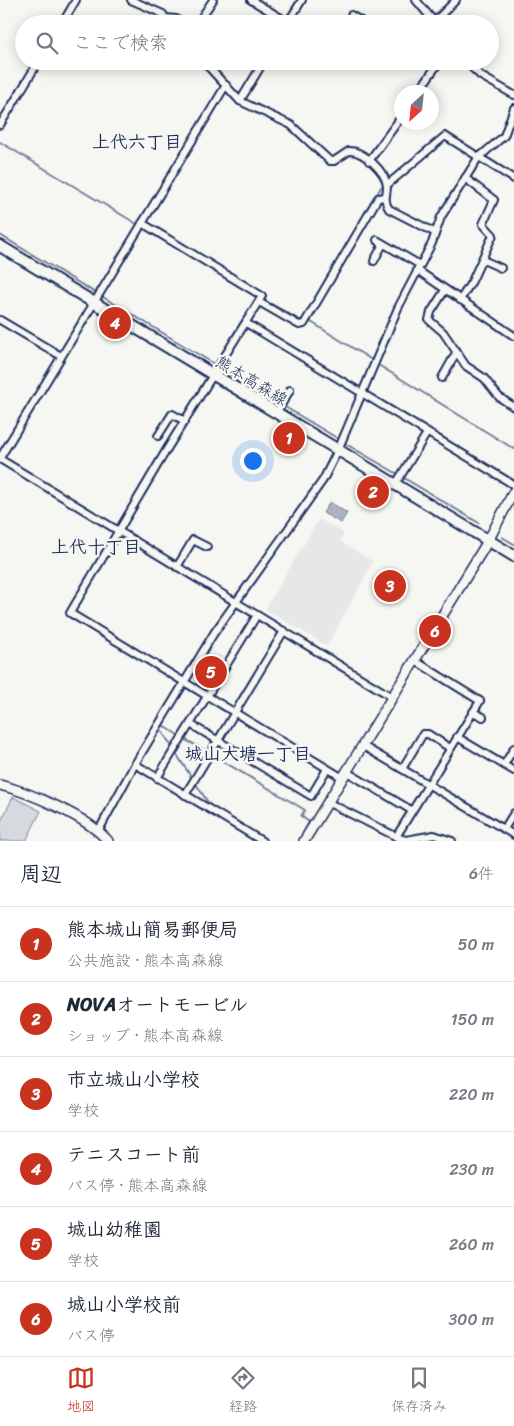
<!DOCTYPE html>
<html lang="ja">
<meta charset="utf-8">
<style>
:root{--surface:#fff;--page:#f6f6f7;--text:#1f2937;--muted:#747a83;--line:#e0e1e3;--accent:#c8321e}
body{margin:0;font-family:Sriracha,"Klee One",sans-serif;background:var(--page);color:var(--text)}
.compass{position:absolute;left:394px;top:85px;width:45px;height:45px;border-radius:50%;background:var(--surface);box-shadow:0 2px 12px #0003;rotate:207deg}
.you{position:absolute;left:252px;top:460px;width:18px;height:18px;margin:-12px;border:4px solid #fff;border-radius:50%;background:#1a73e8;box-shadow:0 0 0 8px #1a73e833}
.badge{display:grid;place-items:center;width:32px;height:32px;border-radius:50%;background:var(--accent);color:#fff;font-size:16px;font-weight:700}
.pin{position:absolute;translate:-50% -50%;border:2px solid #fff;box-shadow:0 1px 5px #0006}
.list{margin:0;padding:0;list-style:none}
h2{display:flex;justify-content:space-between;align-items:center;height:65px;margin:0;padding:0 20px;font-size:21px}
h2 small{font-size:16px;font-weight:400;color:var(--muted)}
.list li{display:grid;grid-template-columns:32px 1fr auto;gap:15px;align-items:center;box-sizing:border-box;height:75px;padding:0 20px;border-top:1px solid var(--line)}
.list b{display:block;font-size:19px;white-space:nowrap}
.list p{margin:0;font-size:16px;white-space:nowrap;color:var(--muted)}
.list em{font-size:16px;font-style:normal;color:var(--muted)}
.icon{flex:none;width:28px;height:28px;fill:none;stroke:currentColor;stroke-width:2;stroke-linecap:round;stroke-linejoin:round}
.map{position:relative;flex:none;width:514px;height:841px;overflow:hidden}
.search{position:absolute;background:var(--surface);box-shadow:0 2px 12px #0003;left:15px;right:15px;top:15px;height:55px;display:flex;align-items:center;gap:12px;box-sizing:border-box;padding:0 18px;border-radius:28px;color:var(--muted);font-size:19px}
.sheet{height:515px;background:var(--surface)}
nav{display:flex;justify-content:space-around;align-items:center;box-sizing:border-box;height:70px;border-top:1px solid var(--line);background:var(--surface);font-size:14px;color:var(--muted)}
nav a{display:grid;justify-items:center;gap:2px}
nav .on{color:var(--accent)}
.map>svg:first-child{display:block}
</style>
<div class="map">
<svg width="514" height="841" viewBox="0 0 514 841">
<rect width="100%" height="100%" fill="#f6f6f2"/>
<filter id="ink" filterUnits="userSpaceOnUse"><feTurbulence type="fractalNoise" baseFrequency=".02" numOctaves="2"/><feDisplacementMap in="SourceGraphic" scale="10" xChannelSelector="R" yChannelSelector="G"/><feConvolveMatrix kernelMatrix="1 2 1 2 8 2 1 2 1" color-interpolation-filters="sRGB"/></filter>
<g filter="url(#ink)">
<!-- built -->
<path fill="#e6e7e7" d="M 319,519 L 344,533 L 340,541 L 373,562 L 327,646 L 265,609 Z"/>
<!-- green -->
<path fill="#d6d9dd" stroke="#78849e" d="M 13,797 L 41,811 L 26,841 L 0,841 L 0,823 Z"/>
<!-- water -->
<path fill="#abb2c0" stroke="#717e99" d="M 330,502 L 347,513 L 341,523 L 323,513 Z"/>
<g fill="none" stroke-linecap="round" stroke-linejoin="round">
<!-- stream -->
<g stroke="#717e99" stroke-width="2">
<path d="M 442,135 L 445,132 L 479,153"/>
<path d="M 0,142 L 137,224"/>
<path d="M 485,156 L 514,175"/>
<path d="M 375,198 L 381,187"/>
<path d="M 145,229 L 220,274"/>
<path d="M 0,235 L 94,292"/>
<path d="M 103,297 L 216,365"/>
<path d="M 266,301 L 302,321 L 366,212"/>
<path d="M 311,322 L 372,360"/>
<path d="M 380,366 L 514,449"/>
<path d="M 223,370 L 277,402"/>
<path d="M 285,407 L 337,438"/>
<path d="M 346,444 L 396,473"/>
<path d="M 404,478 L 479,523"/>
<path d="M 502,537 L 514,544"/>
<path d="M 164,726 L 178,735"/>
<path d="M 159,727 L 173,748"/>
<path d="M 186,740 L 206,751"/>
<path d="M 175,752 L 211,807"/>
<path d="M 214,756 L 305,810 L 301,816 L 309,822 L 299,841"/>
</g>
<defs>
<g id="street">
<path d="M 131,0 L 163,14 L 168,24"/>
<path d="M 251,0 L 288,22"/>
<path d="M 416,0 L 436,24"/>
<path d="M 351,15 L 361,21 L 361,24"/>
<path d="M 291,17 L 306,24"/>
<path d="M 166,18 L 176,19 L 183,24"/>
<path d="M 434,22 L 456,0"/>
<path d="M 62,24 L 76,0"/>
<path d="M 197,24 L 213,0"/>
<path d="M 287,24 L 302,0"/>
<path d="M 409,24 L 411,22 L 419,24"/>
<path d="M 203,61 L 240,101 L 291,125 L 330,161 L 334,161 L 349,151 C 363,150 386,172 387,186 C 387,195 383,200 389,209 L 434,232"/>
<path d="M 465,61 L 481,76 L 514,95"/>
<path d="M 418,92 L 440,61"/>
<path d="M 240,101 L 264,61"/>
<path d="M 0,125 L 39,61"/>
<path d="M 369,161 L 402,116"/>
<path d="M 387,185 L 445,136 L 514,179"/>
<path d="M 142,223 L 262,296 L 167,449 L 70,613 L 343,778"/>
<path d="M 377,240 L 420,265"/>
<path d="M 483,260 L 501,268"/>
<path d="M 374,261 L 383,244"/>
<path d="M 417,270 L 514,336"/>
<path d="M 445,290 L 431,312 L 429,320 L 443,332 L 466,366 L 484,378 L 499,397 L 514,407"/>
<path d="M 460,300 L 472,281 L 493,235 L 483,224 L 494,200 L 465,178"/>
<path d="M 259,302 L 299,325 L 304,324 L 378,198 L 385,197"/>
<path d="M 0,320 L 61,356"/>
<path d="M 246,323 L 514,485"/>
<path d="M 442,378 L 456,353"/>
<path d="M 277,412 L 290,390"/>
<path d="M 158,436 L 172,414 L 185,421"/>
<path d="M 0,458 L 226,85"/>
<path d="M 0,459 L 392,697"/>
<path d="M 395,485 L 427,433"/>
<path d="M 177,567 L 193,540 L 207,547"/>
<path d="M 473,712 L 483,717"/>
<path d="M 190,724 L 311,796 L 327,769"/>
<path d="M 457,737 L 514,771"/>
<path d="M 363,746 L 514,835"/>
<path d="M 135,764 L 262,841"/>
<path d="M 504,765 L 514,748"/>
<path d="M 402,769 L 423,734 L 428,734 L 450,748"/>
<path d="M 347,772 L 411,810"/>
<path d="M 157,778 L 257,615"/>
<path d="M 185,795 L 284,631"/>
<path d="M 327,802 L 399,838 L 406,840 L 434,835 L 452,841"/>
<path d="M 504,829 L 514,813"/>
<path d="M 99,830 L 135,764 L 214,633 L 323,480 L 338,450 L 398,308 L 432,243 L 441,217 L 478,158 L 504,136 L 514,108"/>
<path d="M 396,837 L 480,701 L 414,660"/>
</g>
<g id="secondary">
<path d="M 0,785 C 31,793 88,817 108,841"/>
<path d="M 304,841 L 488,541 L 514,491"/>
</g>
<path id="primary" d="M 0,246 L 514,556"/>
</defs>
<!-- street casing -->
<use href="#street" stroke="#1b2f5e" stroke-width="10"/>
<!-- secondary casing -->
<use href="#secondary" stroke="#1b2f5e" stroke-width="12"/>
<!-- primary casing -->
<use href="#primary" stroke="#1b2f5e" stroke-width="14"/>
<!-- street -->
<use href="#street" stroke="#f6f6f2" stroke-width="6"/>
<!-- secondary -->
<use href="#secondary" stroke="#f6f6f2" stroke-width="9"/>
<!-- primary -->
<use href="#primary" stroke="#f6f6f2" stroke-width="10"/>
</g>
</g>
<g text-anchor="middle" stroke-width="5" stroke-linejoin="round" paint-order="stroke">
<!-- street labels -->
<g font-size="16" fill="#1b2f5e" stroke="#f6f6f2">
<text transform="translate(252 380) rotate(31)" y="6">熊本高森線</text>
</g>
<!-- neighbourhood labels -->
<g font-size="18" font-weight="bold" fill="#1b2f5e" stroke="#f6f6f2">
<text x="137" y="148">上代六丁目</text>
<text x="96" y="553">上代十丁目</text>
<text x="248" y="760">城山大塘一丁目</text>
</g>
</g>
</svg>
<svg class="compass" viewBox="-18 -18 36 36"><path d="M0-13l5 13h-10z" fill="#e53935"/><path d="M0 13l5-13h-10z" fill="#747a83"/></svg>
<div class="you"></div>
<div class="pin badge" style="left:289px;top:438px">1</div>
<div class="pin badge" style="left:373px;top:492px">2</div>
<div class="pin badge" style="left:390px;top:586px">3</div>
<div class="pin badge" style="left:115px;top:323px">4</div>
<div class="pin badge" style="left:211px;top:672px">5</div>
<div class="pin badge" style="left:435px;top:631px">6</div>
<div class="search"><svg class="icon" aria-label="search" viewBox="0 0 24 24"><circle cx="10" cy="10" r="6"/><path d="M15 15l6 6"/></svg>ここで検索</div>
</div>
<section class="sheet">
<h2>周辺<small>6件</small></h2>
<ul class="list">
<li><span class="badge">1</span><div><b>熊本城山簡易郵便局</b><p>公共施設 · 熊本高森線</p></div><em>50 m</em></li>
<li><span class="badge">2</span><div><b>NOVAオートモービル</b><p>ショップ · 熊本高森線</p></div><em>150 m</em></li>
<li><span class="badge">3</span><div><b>市立城山小学校</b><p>学校</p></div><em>220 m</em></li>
<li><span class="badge">4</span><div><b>テニスコート前</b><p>バス停 · 熊本高森線</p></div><em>230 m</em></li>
<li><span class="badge">5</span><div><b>城山幼稚園</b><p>学校</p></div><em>260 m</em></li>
<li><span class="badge">6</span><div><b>城山小学校前</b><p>バス停</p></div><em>300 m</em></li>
</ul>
</section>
<nav>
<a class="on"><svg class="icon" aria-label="map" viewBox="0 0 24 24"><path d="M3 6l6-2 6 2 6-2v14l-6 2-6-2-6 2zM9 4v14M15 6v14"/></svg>地図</a>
<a><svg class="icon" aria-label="directions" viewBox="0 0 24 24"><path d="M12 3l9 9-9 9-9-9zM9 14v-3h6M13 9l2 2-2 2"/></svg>経路</a>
<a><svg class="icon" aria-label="saved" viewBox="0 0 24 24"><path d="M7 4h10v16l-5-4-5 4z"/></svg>保存済み</a>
</nav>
